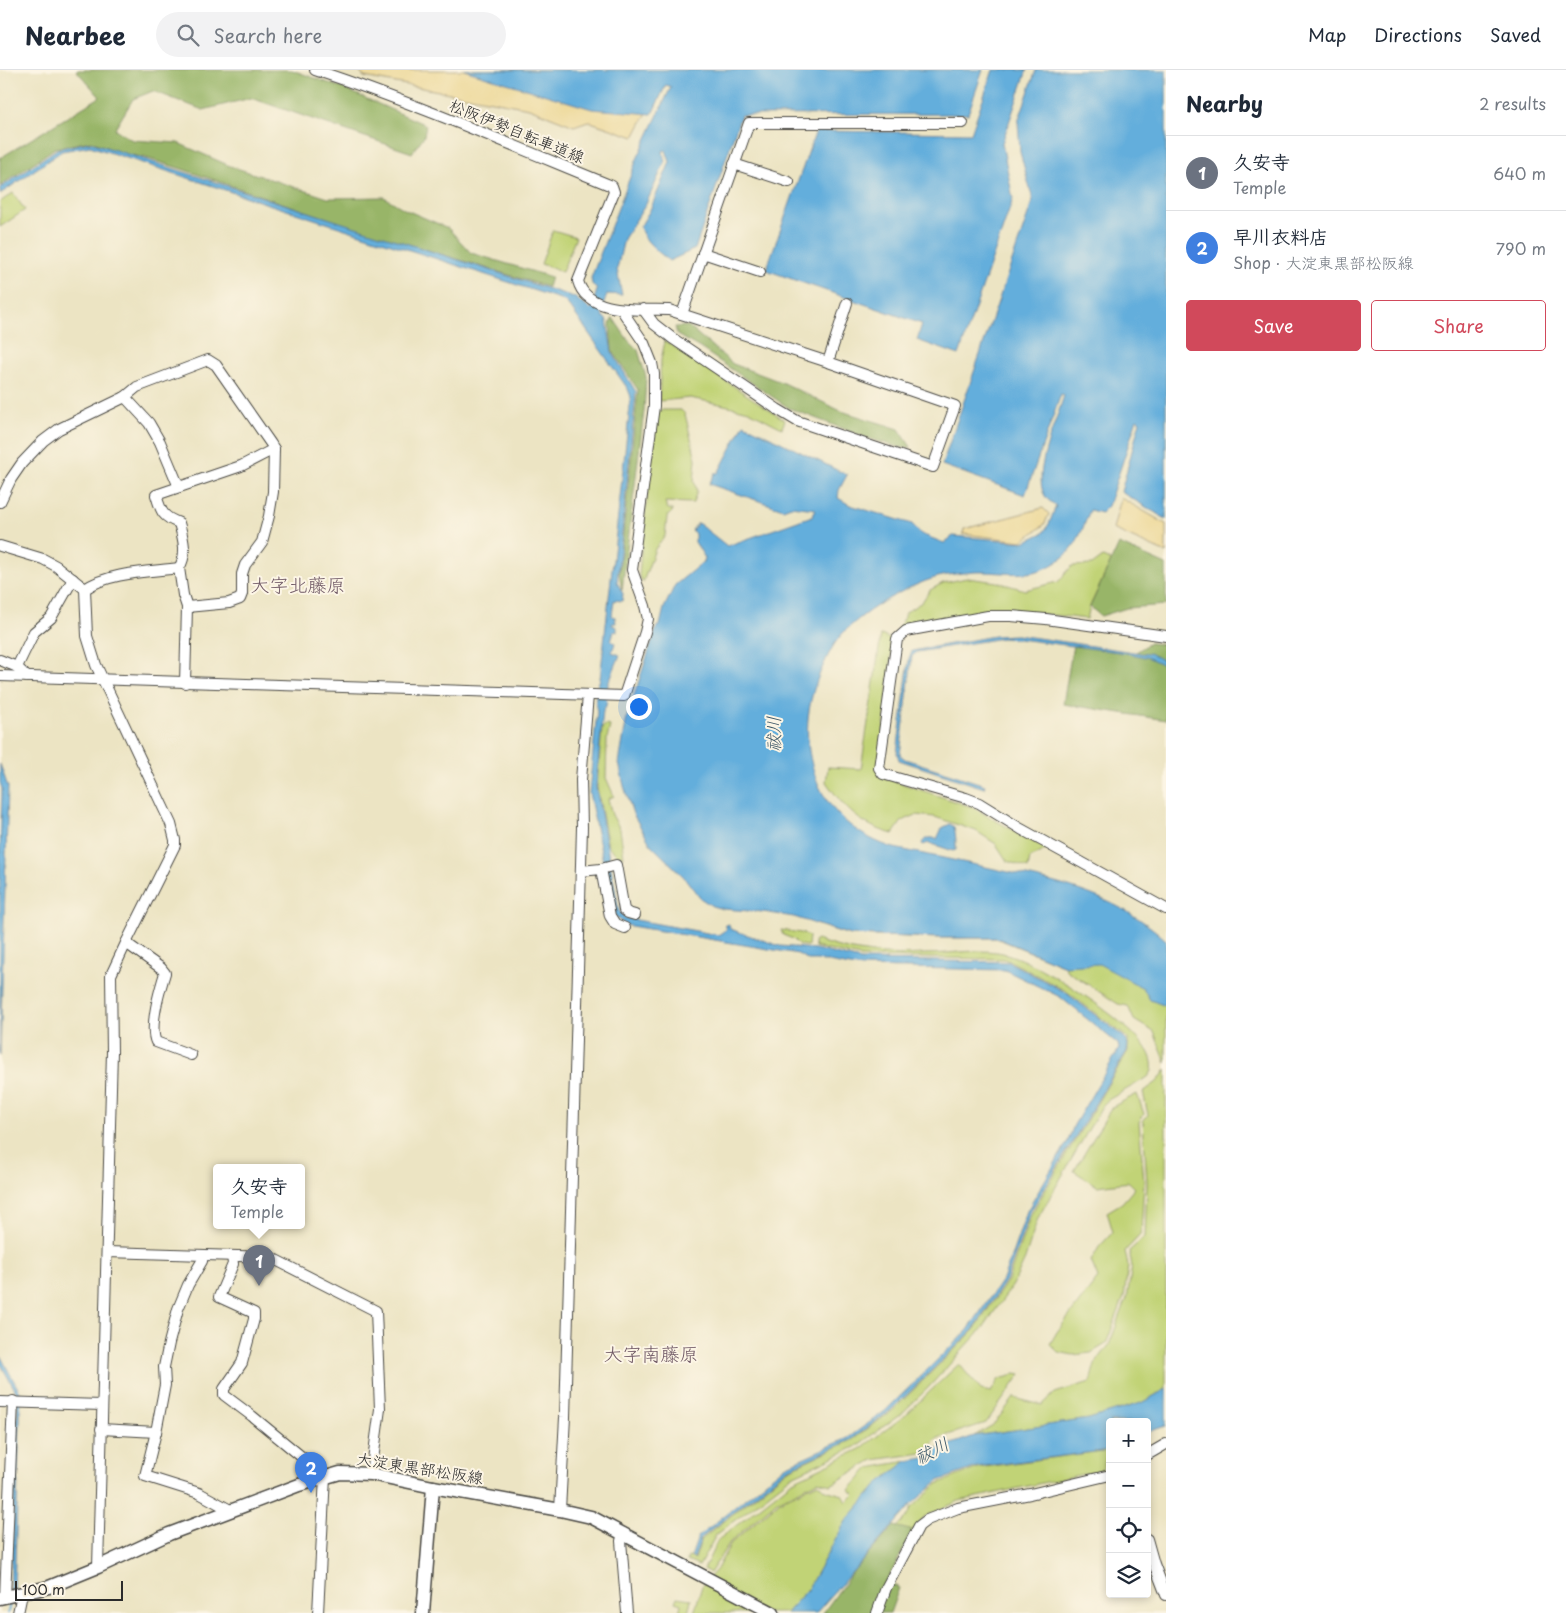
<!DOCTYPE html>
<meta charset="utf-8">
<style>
:root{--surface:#fff;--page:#f2f2f3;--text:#1f2937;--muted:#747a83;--line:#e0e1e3;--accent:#d1495b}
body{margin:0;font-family:"Playpen Sans","Klee One",sans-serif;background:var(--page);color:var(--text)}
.controls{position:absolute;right:15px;bottom:15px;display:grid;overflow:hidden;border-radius:5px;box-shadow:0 2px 8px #0003}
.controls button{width:45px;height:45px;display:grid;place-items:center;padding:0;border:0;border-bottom:1px solid var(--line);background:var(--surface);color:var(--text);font:25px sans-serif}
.scale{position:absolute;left:15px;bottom:12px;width:108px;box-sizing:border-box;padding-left:5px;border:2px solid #2b2b2b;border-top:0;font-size:14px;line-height:18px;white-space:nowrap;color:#2b2b2b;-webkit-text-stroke:4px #fcf5e5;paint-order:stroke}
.you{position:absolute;left:638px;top:636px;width:18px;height:18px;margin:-12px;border:4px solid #fff;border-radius:50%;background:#1a73e8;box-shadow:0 0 0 8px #1a73e833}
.badge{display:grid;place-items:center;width:32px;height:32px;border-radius:50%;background:var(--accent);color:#fff;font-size:16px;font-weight:700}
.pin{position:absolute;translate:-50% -41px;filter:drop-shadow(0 1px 2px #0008)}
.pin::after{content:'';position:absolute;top:26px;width:18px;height:15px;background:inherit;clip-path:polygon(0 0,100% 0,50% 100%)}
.popup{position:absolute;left:213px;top:1094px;width:92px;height:65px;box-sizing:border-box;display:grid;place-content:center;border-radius:5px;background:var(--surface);filter:drop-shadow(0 1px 4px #0005);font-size:16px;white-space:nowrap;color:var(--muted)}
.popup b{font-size:19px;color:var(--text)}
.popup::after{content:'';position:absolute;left:50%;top:100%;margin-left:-10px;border:10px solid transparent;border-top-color:var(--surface)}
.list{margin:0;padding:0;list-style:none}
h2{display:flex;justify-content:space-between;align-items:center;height:65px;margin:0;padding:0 20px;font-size:21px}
h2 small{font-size:16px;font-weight:400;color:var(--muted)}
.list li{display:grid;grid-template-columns:32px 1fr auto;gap:15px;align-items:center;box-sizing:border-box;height:75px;padding:0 20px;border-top:1px solid var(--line)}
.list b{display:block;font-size:19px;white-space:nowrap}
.list p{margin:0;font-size:16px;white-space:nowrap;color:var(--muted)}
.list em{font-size:16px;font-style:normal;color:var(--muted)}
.actions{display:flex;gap:10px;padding:15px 20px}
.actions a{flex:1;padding:11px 0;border:1px solid var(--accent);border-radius:5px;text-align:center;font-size:18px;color:var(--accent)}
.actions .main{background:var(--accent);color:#fff}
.icon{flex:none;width:28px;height:28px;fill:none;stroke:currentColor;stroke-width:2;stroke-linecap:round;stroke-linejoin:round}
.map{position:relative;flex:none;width:1166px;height:1543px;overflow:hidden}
header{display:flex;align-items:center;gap:30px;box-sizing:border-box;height:70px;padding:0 25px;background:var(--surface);border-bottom:1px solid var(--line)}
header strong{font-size:24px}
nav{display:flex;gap:28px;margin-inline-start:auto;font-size:18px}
.search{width:350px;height:45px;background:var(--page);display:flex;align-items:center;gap:12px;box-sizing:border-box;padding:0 18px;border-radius:28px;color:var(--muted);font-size:19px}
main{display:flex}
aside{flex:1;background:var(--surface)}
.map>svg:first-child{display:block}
</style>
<header>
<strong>Nearbee</strong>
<div class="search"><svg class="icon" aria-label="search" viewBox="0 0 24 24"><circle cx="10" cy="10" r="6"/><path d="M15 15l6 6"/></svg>Search here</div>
<nav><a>Map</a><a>Directions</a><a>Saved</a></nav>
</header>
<main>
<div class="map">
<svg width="1166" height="1543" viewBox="0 0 1166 1543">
<rect width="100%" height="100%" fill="#fcf5e5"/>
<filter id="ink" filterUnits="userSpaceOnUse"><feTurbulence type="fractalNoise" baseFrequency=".02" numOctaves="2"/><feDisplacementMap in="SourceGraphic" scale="10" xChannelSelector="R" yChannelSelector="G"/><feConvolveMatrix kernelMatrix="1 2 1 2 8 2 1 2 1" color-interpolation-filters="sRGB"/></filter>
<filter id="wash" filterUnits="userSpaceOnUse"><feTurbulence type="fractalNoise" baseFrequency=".0096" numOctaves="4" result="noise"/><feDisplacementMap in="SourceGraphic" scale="20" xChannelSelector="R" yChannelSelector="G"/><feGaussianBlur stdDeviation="1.12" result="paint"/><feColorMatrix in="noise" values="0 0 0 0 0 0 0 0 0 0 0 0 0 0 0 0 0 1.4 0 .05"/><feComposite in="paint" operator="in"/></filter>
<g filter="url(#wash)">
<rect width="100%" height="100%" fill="#ece4c3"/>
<!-- green -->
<g fill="#c1d376" stroke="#767f50">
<path d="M 13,123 L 25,140 L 0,157 L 0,132 Z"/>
<path d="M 553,160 L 576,167 L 562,202 L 541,194 Z"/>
<path d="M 665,271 L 785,350 L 782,358 L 749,341 L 720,334 L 690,328 L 659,331 L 661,290 Z"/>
<path d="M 660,340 L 681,340 L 685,344 L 696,389 L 694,411 L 697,421 L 693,433 L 665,432 L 667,438 L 673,441 L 667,447 L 665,466 L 655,479 L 643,512 L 639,506 L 642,470 L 657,346 Z"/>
<path d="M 1103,487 L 1111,491 L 1090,536 L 1087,549 L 1018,541 L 983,541 L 899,558 L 906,542 L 922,532 L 930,520 L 943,513 L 967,508 L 997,512 L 1025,520 L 1058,512 L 1072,496 L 1092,495 Z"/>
<path d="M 881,565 L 893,570 L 879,706 L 972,737 L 1046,779 L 1040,783 L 1030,788 L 1028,798 L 1007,791 L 996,774 L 976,761 L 935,747 L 916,745 L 902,751 L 893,764 C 860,755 846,740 826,712 L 828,697 L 861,699 Z"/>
<path d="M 605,655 L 610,656 L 607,669 L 606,708 L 614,726 L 608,729 L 612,745 L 620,759 L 624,787 L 617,785 L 608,776 L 597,717 L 602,658 Z"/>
<path d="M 1053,845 L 1166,920 L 1166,993 L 1154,962 L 1134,950 L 1128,936 L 1118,934 L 1066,900 L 1065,896 L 996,868 L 943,868 L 850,865 L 815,854 Z"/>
<path d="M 781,860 L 801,863 L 809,866 L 808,876 L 799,875 L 793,869 L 783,865 Z"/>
<path d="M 817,870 C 850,883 889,886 925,884 C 949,884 973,879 997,882 C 1032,886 1117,944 1140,971 C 1148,979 1154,990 1152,1001 L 1148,1007 L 1108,1030 L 1102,1036 L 1038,1148 L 1025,1189 L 1013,1215 L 983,1258 L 927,1319 L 901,1344 L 855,1377 L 790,1407 L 716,1465 L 699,1496 L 687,1491 L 688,1487 L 695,1489 L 701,1470 L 787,1400 L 852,1370 L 892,1341 L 974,1260 L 1008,1210 L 1031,1144 L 1128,981 L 1128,969 L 1124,965 L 1066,921 L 1010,891 L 1003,889 L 860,887 L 815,877 L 814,872 Z"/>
<path d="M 1166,1000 L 1166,1319 L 1141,1333 L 1089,1349 L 974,1366 L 993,1355 L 1014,1328 L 1042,1335 L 1055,1323 L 1090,1312 L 1095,1294 L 1109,1275 L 1127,1228 L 1132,1196 L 1129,1181 L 1145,1167 L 1147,1113 L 1143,1051 L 1148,1045 L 1143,1022 L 1157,1012 Z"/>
<path d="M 1137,1024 L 1144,1044 L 1139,1052 L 1144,1112 L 1141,1164 L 1125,1181 L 1128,1196 L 1124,1227 L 1106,1274 L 1091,1283 L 1073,1285 L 1058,1282 L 1050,1274 L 1057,1262 L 1098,1208 L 1091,1191 L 1099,1177 L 1113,1162 L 1107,1142 L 1122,1133 L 1135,1118 L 1129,1112 L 1097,1116 L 1074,1101 L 1112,1037 Z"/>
<path d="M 959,1294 L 981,1320 L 991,1322 L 999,1309 L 1011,1306 L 1014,1303 L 1021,1304 L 986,1353 L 938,1368 L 923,1383 L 873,1390 L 831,1415 L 818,1411 L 777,1431 L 730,1472 L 710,1503 L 704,1499 L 718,1470 L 791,1412 L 860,1379 L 903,1347 Z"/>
<path d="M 1109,1380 L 1102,1400 L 959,1431 L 924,1447 L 913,1461 L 897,1457 L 907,1447 L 912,1438 L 937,1414 L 978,1398 Z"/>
<path d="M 907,1391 L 880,1412 L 846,1451 L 807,1520 L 786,1543 L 694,1543 L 702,1516 L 717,1499 L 731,1473 L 780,1431 L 818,1413 L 825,1420 L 843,1425 L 847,1432 L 855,1424 L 849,1420 L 869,1398 Z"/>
<path d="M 677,1527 L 691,1529 L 688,1543 L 679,1543 L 681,1534 L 675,1532 Z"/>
</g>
<!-- forest -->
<g fill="#98b567" stroke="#627049">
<path d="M 76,0 L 292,0 L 340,17 L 426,55 L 424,66 L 412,83 L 251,28 L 203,40 L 153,21 L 133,29 L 115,59 L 132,70 L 178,73 L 230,96 L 328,128 L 384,127 L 406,140 L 448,158 L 471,183 L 551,207 L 548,217 L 353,157 L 182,99 L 146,88 L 121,83 L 91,71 L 55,78 L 0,116 L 0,88 L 100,27 Z"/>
<path d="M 613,248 L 628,270 L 638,280 L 646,307 L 644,341 L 622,520 L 619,503 L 638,320 L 612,280 L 610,254 Z"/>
<path d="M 688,256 L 733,294 L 781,312 L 841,341 L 899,359 L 911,377 L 902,378 L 867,368 L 789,338 L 700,278 L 677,265 L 675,257 Z"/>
<path d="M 1119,474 L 1166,495 L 1166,535 L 1127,538 L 1101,546 L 1090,537 Z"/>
<path d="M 1150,573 L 1166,575 L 1166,650 L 1063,634 L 1073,575 L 1133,584 Z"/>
<path d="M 894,1456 L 913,1461 L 887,1511 L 899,1518 L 890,1543 L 823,1543 L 855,1499 Z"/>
</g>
<!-- sand -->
<g fill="#eeda9e" stroke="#8c8264">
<path d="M 358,0 L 548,0 L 651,35 L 634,67 L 588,51 L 574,56 L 529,38 L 364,7 Z"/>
<path d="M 1121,428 L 1166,454 L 1166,483 L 1113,459 Z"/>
<path d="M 1043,438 L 1049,444 L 1044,455 L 1022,471 L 963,464 L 964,459 Z"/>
</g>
<!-- water -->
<g fill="#63aedc" stroke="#476c84">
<path d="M 464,0 L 983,0 L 968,44 L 741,45 L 695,179 L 669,191 C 658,181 644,172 640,157 L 650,140 L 670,92 L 666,80 L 663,81 L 665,92 L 646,134 L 624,169 L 617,199 L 622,225 L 607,224 L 602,239 L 602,245 L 607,251 L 612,282 L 636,322 L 617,512 L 623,524 L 622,531 L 614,530 L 612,546 L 615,547 L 616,553 L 613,553 L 612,555 L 617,557 L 617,562 L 614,561 L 611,571 L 615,573 L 612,582 L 620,585 L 608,614 L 606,636 L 603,640 L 596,717 L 619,841 L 626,848 L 718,865 L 727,859 L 725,855 L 729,854 L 730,859 L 780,876 L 815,879 L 860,890 L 1009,892 L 1065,922 L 1124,967 L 1128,975 L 1127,981 L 1030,1142 L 1006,1210 L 973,1260 L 891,1340 L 851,1370 L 787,1399 L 701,1468 L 694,1488 L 691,1487 L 698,1467 L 785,1396 L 848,1368 L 885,1341 L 968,1260 L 1004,1207 L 1027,1141 L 1068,1071 L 1074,1055 L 1119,979 L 1118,974 L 1060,927 L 1005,900 L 856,897 L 817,890 L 808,890 L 798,884 L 625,855 L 614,845 L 589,723 L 597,641 C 594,632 596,619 600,609 L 631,327 L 628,319 L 573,241 L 566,232 L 560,229 L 90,76 L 62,81 L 0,124 L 0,118 L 57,79 L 90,72 L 574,227 L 591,240 L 597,220 L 592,214 L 591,208 L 637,89 L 671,17 L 666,15 L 652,44 L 592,39 Z"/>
<path d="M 993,0 L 1027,0 L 1002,73 L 1013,129 L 959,285 L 917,270 L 922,254 L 766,200 L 816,61 L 971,63 Z"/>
<path d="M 1036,0 L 1166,0 L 1166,449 L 1121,422 L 1140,351 L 1137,349 L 1108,436 L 1101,443 L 1090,440 C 1080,465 1076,482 1050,496 C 1026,509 1001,501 975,502 C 964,503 949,504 938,507 C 906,516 867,539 844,562 C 835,571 829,583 824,594 C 805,634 802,670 817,711 C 830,745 861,768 894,778 C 929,785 964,792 999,800 C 1061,813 1118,826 1166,870 L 1166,936 L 1150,930 L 1143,918 L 1099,894 L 1065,896 L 997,868 L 943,868 L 850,865 L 794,847 L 763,842 L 723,839 L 712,836 L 700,828 L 684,807 L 651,775 L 633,744 L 624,716 L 619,693 L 627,647 L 653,568 L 649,567 L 651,564 L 654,565 L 657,557 L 660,555 L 664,538 L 675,515 L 704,491 L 705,488 L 695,472 L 695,464 L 692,460 L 698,453 L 727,476 L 812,446 L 816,439 L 791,436 L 783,439 L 709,414 L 715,403 L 718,403 L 744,354 L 847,405 L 839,420 L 838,428 L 850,435 L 912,454 L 921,464 L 944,473 L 953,466 L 1024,472 L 1043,463 L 1049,454 L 1056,436 C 1053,433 1047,430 1045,426 C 1031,404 1058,348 1064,325 L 1061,324 L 1025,425 L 942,395 L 1033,130 L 1020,82 L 1018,52 Z"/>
<path d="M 1017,565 L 1147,584 L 1149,583 L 1166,592 L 1166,596 L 1149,588 L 1127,583 L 1019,569 L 1002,568 L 917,582 L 912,586 L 900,685 L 905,689 L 985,715 L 984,718 L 899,690 L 897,683 L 909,589 L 912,581 L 994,566 Z"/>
<path d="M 0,694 L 8,717 L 0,985 L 0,791 L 2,719 L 0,712 Z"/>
<path d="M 950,754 L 954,757 C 956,764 956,772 956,780 L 953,781 L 929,773 L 923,775 L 922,773 C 926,767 930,767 937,769 L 942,758 Z"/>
<path d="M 0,1285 L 21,1324 L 14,1520 L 10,1520 L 18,1325 L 0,1293 Z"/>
<path d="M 1166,1319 L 1166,1356 L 1147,1362 L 1147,1352 L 1110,1352 L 1109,1380 L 977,1397 L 938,1411 L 913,1433 L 816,1543 L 786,1543 L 807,1520 L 846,1451 L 880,1412 L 907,1391 L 924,1388 L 938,1379 L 974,1366 L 1089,1349 L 1141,1333 Z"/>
</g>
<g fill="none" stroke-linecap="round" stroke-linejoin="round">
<!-- stream -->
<path stroke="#63aedc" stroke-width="2" d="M 8,1543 L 10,1531"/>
</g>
</g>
<g filter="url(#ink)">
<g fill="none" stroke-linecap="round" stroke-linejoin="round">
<defs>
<g id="minor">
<path d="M 315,0 C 415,33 514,76 612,116 L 614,122 L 578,211 C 587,245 641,239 669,240 L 828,292 L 955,336 L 933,397 L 797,351 L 777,339 L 672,268 L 654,254 L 643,239"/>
<path d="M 734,94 L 789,112"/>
<path d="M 703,183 L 760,202"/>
<path d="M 682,244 L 749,53 L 963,53"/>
<path d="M 828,292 L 847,233"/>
<path d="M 125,327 L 149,353 L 160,372 L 179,417"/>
<path d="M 0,432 L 11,409 L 22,393 L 43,371 L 59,359 L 125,327 L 137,317 L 208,290 L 216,295 L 271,374 L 274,379 L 273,422 L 269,446 L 262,472 L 245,495 L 242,504 L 242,524 L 240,529 L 229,533 L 187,537"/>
<path d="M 0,476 L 43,489 L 56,496 L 85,519 L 87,566 L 96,595 L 171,754 L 175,770 L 175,775 L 126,873 L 111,905 L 112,982 L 98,1497"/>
<path d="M 85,519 C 109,502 150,502 179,498"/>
<path d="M 1166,566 L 1046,549 L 1011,546 L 988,546 L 906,561 L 897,569 L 879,698 L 883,704 L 966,728 L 979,733 L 1021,759 L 1166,839"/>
<path d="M 0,590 L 17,597"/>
<path d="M 0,606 L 624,626 L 645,562 L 648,549 L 645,536 L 632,500 L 654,336 L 654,304 L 652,293 L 644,273 L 621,239"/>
<path d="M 27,607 L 17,597 L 34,562 L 51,548 L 73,509"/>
<path d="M 185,613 L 187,537 L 183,525 L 179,498 C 188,484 183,468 179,453 C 162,447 161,441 156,425 L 241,396 L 274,379"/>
<path d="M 601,799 L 616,795 L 624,840 L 628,843 L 635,845"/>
<path d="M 581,801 L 601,799 L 610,846 L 615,854 L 625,858"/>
<path d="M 126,873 L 161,898 L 165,903 C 160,919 149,957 156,972 L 191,985"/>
<path d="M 107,1182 L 270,1187 L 376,1241 L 380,1339 L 371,1404"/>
<path d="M 232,1186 L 233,1194 L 219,1227 L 254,1243 L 254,1249 L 242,1293 L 224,1319 L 224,1325 L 252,1346 L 325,1406 L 318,1543"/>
<path d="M 0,1332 L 102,1335"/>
<path d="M 101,1359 L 156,1362 L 165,1315 L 164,1297 L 169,1273 L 178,1239 L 188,1215 L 202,1191 L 203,1185"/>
<path d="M 156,1362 L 145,1406 L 199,1423 L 232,1441"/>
<path d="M 1147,1385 L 1166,1374"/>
<path d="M 560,1440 L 565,1347 L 580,832 L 582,757 L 581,710 L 588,625"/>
<path d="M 623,1463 L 621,1471 L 627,1543"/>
<path d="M 1147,1469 L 1154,1494 L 1166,1525"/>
<path d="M 5,1528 L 13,1331"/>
<path d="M 18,1543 L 22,1524"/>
<path d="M 877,1543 L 886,1518 L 909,1475 L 919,1456 L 927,1450 L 958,1438 L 1030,1424 L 1110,1405"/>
</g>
<g id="major">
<path d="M 0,1528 L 49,1517 L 98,1497 L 169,1464 L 299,1415 L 340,1403 L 371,1404 L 433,1417 L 560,1440 L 591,1447 L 773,1543"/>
<path d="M 423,1543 L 433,1417"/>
</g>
</defs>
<!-- minor casing -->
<use href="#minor" stroke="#484742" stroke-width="12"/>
<!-- major casing -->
<use href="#major" stroke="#484742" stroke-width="15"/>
<!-- minor -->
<use href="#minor" stroke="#fff" stroke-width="10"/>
<!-- major -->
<use href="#major" stroke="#fff" stroke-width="12"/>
</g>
</g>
<g text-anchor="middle" stroke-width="4" stroke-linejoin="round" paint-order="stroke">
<!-- street labels -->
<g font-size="16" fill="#2b2b2b" stroke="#fcf5e5">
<text transform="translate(517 61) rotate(22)" y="6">松阪伊勢自転車道線</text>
<text transform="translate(420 1398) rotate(9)" y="6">大淀東黒部松阪線</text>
</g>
<!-- water labels -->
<g font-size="18" font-style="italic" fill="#3f5969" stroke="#fcf5e5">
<text transform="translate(774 664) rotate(-90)" y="6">祓川</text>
<text transform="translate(932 1381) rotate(-27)" y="6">祓川</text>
</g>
<!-- quarter labels -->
<g font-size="19" fill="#6f5865" stroke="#fcf5e5">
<text x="298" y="522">大字北藤原</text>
<text x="651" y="1291">大字南藤原</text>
</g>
</g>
</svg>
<div class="controls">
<button>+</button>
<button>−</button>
<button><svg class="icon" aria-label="locate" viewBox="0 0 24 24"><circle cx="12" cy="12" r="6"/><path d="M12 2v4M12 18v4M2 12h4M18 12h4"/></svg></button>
<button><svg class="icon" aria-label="layers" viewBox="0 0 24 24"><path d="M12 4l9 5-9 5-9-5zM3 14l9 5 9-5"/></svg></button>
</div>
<div class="scale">100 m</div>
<div class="you"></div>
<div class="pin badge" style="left:259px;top:1216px;background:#6b7280">1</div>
<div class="popup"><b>久安寺</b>Temple</div>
<div class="pin badge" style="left:311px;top:1423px;background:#3f7fe0">2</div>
</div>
<aside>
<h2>Nearby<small>2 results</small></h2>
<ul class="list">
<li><span class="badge" style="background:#6b7280">1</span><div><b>久安寺</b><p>Temple</p></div><em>640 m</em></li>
<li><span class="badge" style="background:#3f7fe0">2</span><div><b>早川衣料店</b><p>Shop · 大淀東黒部松阪線</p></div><em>790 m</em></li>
</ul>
<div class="actions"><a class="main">Save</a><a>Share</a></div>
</aside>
</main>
